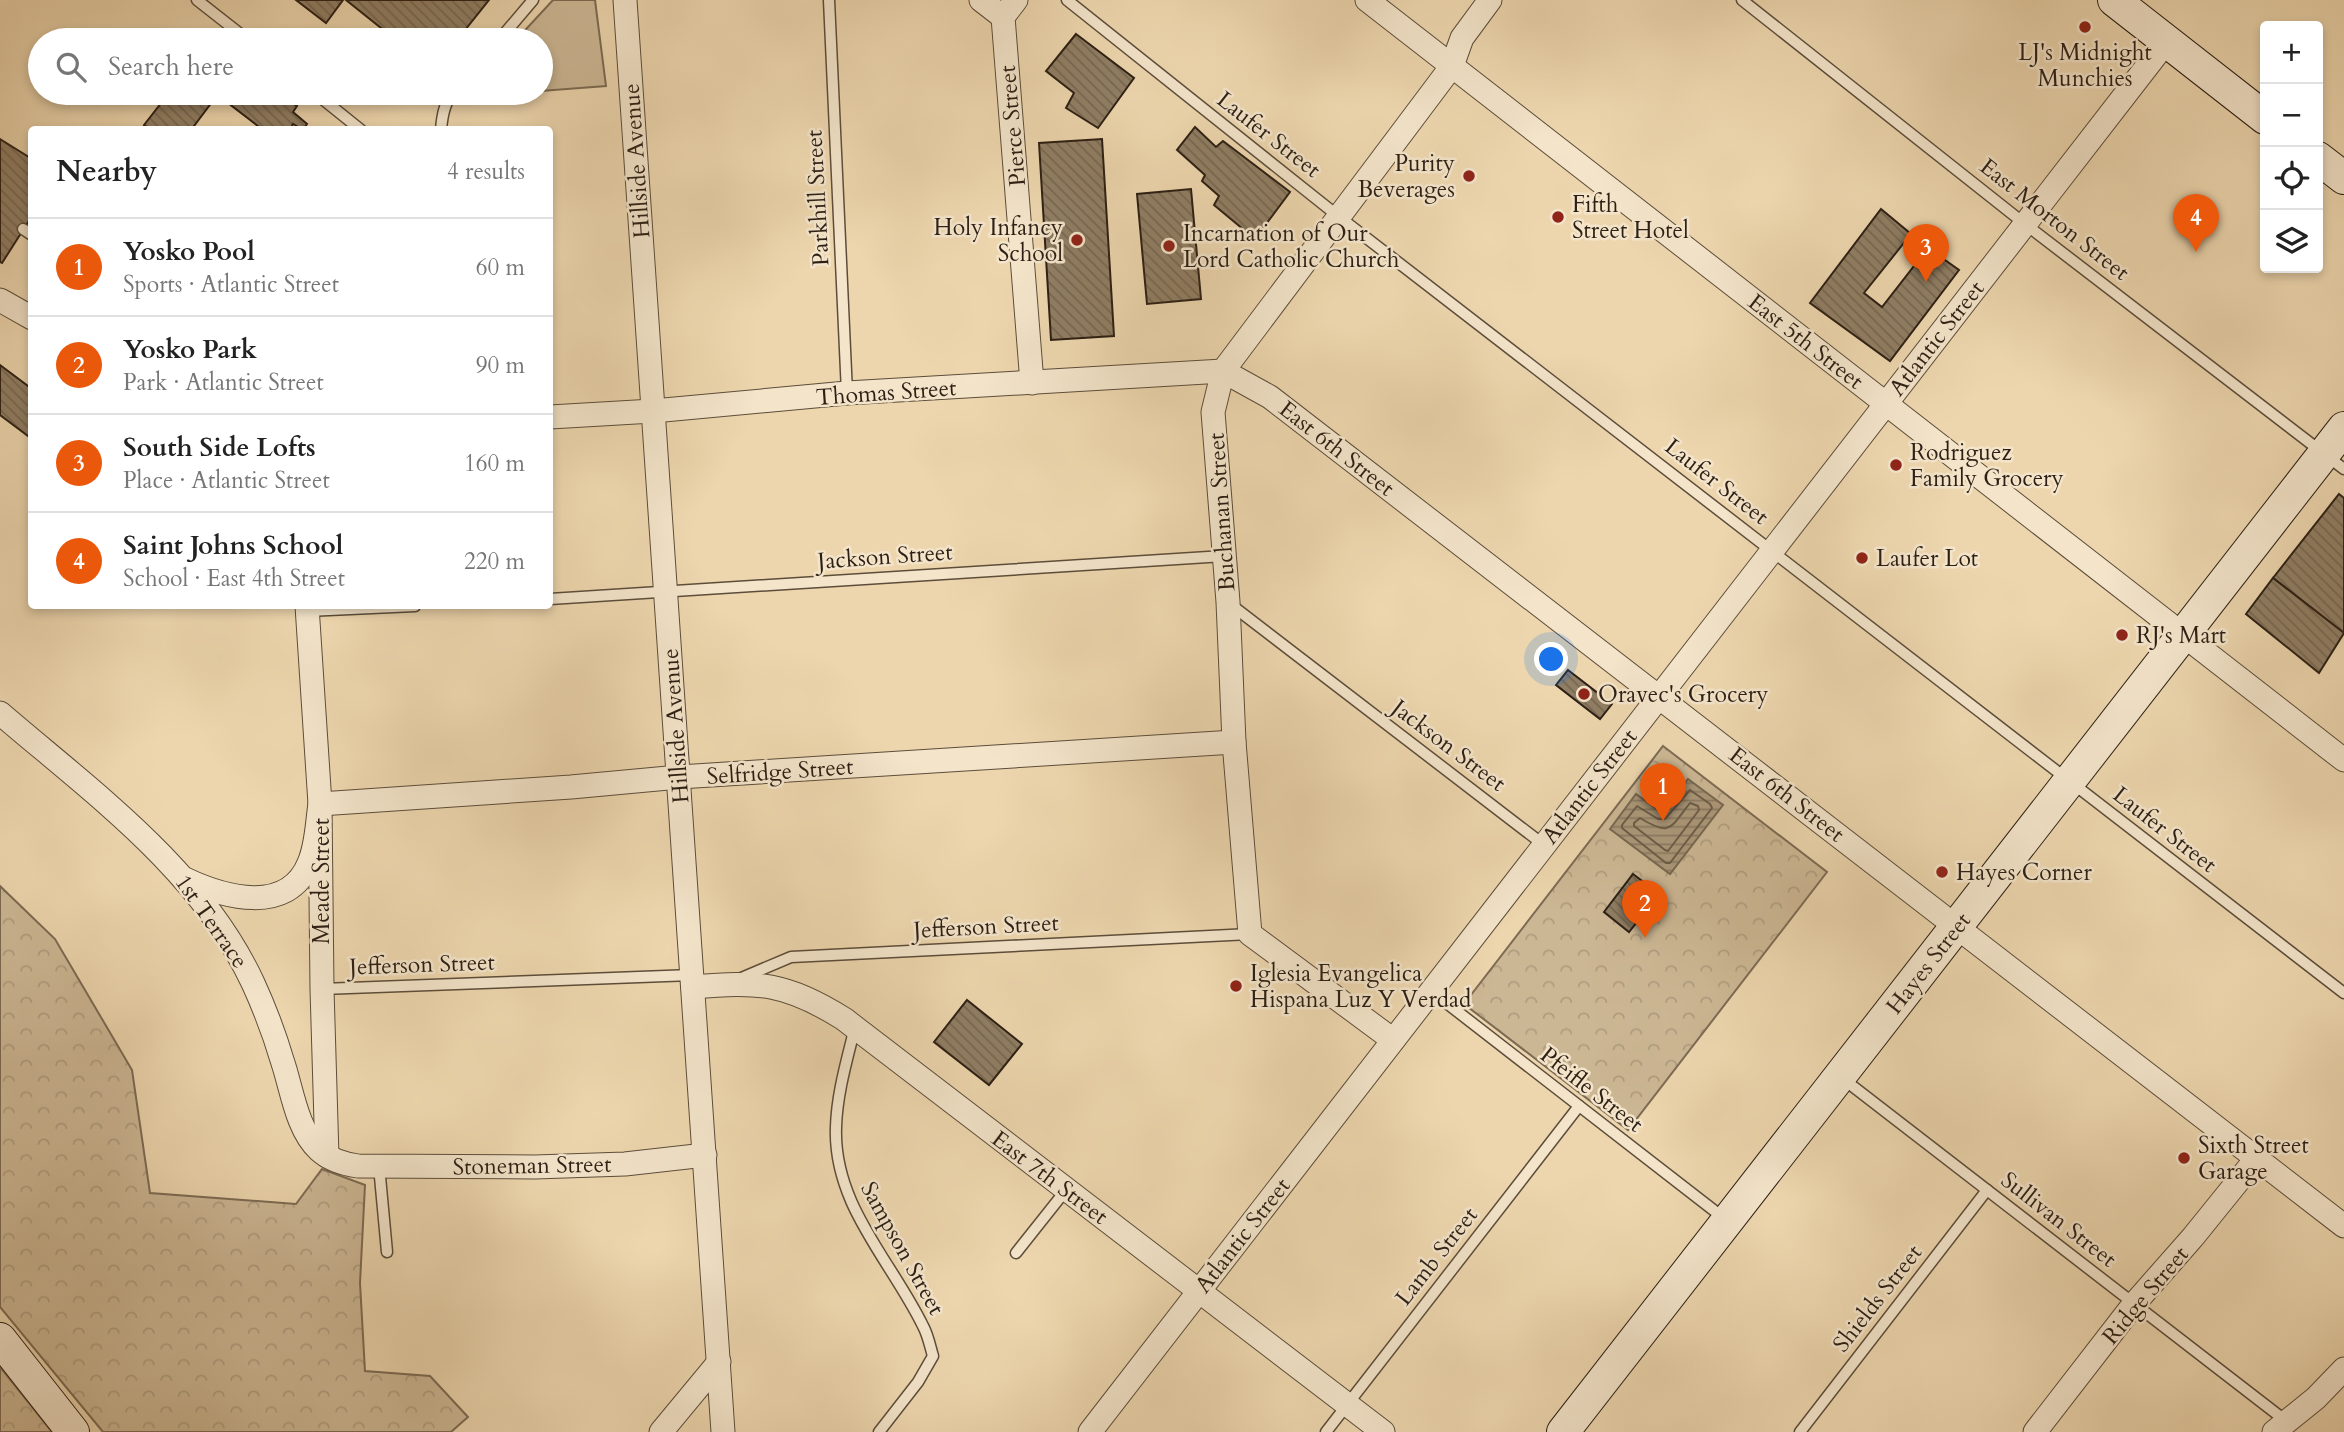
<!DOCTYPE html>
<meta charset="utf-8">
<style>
:root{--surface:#fff;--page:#f6f6f6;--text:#222;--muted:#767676;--line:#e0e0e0;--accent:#ea580c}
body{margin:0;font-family:Cardo,serif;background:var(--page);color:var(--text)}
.controls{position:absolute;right:21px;top:21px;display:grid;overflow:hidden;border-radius:7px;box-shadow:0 4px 10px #0003}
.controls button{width:63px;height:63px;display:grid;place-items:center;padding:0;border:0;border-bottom:2px solid var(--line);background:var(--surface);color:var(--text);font:35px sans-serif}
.you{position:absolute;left:1552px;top:660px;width:24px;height:24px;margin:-18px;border:5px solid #fff;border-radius:50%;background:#1a73e8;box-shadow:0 0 0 10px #1a73e833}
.badge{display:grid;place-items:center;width:46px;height:46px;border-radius:50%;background:var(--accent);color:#fff;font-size:23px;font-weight:700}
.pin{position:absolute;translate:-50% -58px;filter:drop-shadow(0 2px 4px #0008)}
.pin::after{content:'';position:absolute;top:37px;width:24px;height:21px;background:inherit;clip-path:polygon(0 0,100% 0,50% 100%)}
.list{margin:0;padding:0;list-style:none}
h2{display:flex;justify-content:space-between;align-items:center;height:91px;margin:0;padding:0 28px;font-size:30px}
h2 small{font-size:23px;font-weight:400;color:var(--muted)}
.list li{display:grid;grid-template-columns:46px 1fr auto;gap:21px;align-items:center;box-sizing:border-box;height:98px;padding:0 28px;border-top:2px solid var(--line)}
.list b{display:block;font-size:26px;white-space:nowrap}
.list p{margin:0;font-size:23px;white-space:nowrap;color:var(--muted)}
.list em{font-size:23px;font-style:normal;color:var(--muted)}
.icon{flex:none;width:38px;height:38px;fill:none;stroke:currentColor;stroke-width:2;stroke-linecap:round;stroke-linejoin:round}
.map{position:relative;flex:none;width:2344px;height:1432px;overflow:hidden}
.search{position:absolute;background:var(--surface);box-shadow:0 4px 10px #0003;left:28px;top:28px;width:525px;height:77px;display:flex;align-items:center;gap:18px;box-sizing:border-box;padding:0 24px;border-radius:38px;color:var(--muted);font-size:26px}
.panel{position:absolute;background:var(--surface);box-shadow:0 4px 10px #0003;left:28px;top:126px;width:525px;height:483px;border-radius:7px}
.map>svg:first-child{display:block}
</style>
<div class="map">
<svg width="2344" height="1432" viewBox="0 0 2344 1432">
<defs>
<pattern id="forest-crowns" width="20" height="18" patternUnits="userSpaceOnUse" patternTransform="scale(1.75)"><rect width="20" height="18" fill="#ccb794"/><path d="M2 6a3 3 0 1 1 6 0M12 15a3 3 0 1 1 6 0" fill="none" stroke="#af9d7f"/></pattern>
<pattern id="water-rules" width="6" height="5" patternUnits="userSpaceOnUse" patternTransform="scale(1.75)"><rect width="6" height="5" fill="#ab987a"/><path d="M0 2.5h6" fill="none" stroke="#8b7b63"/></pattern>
<pattern id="building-back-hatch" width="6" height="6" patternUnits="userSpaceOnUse" patternTransform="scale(1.75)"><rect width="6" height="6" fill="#907e64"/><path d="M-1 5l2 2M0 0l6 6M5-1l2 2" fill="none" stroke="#766751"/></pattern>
</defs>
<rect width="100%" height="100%" fill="#edd6ae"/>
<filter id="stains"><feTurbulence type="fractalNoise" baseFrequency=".00286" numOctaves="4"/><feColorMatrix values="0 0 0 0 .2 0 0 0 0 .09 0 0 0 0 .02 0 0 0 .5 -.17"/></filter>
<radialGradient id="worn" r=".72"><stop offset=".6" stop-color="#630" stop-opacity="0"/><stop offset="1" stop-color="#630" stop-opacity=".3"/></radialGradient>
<!-- grass -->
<path fill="#ccb794" stroke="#7c6b54" stroke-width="2" d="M 553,0 L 595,0 L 606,86 L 541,91 L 541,40 L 516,40 Z"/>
<!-- forest -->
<g fill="url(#forest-crowns)" stroke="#7c6b54" stroke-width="2">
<path d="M 1663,746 L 1827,872 L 1628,1130 L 1464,1004 Z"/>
<path d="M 0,886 L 55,939 L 132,1070 L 150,1193 L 296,1204 L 322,1169 L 365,1185 L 360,1283 L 365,1371 L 430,1376 L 468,1417 L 451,1432 L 103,1432 L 0,1307 Z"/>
<path d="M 0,1367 L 52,1432 L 0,1432 Z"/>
</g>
<!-- water -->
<path fill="url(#water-rules)" stroke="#786851" stroke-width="2" d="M 1688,779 L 1723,805 L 1670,874 L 1610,829 L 1636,794 L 1662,813 Z"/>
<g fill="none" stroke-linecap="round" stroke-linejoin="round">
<!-- shore -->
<g stroke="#6c5c47" stroke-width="2">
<path d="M 1690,790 L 1710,804 L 1712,808 L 1670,863 L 1666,863 L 1622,828 L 1622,825 L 1637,806 L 1658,819 L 1665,819 Z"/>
<path d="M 1690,803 L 1698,806 L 1699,810 L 1668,851 L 1665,850 L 1634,826 L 1634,823 L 1640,818 C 1671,837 1670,828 1690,803 Z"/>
</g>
</g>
<!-- building -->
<g fill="url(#building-back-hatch)" stroke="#2c1f14" stroke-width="2">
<path d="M 296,0 L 343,0 L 326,23 Z"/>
<path d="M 346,0 L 489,0 L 457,40 L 396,40 Z"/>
<path d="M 1076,34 L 1134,78 L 1098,128 L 1066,108 L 1074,93 L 1046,71 Z"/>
<path d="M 169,93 L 215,93 L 218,94 L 191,130 L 150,130 L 144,125 Z"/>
<path d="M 215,93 L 280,93 L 297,106 L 293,112 L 307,124 L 303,130 L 293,124 L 290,130 L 263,130 Z"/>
<path d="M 1195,127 L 1216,147 L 1223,141 L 1290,192 L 1255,239 L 1214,205 L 1219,196 L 1202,181 L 1205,175 L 1177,150 Z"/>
<path d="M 0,139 L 32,159 L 32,216 L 2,263 L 0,262 Z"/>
<path d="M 1102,139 L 1114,336 L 1051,340 L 1039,143 Z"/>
<path d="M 1191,189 L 1201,299 L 1147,304 L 1137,194 Z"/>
<path d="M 1881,209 L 1911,234 L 1864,293 L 1882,307 L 1928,248 L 1959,270 L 1890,361 L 1810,303 Z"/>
<path d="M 0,365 L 32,389 L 32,439 L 0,415 Z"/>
<path d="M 2339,494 L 2344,498 L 2344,633 L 2273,578 Z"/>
<path d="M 2273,578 L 2344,633 L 2319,673 L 2246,614 Z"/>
<path d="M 1568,670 L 1612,704 L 1600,719 L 1556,685 Z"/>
<path d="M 1633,874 L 1659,894 L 1629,932 L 1604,912 Z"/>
<path d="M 967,1000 L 1022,1044 L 989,1085 L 934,1042 Z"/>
</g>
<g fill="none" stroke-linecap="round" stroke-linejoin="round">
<defs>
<g id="lane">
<path d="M 197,0 L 248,40"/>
<path d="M 829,0 L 847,393"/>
<path d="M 1067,0 L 1338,216 L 2344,993"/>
<path d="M 1742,0 L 2025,224 L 2344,469"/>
<path d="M 499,40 L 533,0"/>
<path d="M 315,93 L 361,130"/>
<path d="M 441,130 C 442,117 444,103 453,93"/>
<path d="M 23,229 L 32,235"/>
<path d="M 550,599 L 1224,556"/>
<path d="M 1230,604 L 1544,845"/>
<path d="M 307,611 L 415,606"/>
<path d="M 739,979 L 791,957 L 1250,934"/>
<path d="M 322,989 L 692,975"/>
<path d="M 1431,991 L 1725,1219"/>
<path d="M 855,1027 C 847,1060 837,1093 836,1127 C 833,1205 891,1260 923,1326 C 928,1335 930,1346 933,1356 L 918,1382 L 879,1432"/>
<path d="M 1842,1078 L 2286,1421"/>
<path d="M 379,1166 L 387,1252"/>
<path d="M 1016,1253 L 1066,1190"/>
<path d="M 1326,1432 L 1579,1106"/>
<path d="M 1800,1432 L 1987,1190"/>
</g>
<g id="street">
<path d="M 625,0 L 723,1432"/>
<path d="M 981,0 L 1003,17"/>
<path d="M 1016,0 L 1003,17 L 1032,383"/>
<path d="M 1367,0 L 2344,760"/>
<path d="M 0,300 L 32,318"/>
<path d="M 550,417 L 653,411 L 847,393 L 1223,371 L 1270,397 L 2344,1226"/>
<path d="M 307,606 L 320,804 L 322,989 L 327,1156"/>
<path d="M 0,713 C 93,793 200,869 253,983 C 265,1009 275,1036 283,1063 C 292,1090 297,1130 319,1150 C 330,1160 344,1164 358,1166 L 535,1167 L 625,1164 L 705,1155"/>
<path d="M 185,879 C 223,897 288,916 309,863 C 317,845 317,823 320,804 L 571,787 L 679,777 L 1234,742"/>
<path d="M 693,987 C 759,981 787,983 844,1019 L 1383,1432"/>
<path d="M 1393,1040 L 1250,934 L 1234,742 L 1228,602 L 1213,412 L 1223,371 L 1452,66 L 1462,38 L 1490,0"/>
<path d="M 661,1432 L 719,1362"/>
<path d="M 1090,1432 L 2166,42"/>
<path d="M 2035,1432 L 2134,1304 L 2193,1237 L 2256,1159"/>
<path d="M 2274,1432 L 2316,1398 L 2344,1369"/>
</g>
<g id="secondary">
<path d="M 2114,0 L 2265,118"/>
<path d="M 2318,158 L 2344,178"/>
<path d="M 0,1339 L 73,1432"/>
<path d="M 1563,1432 L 2344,428"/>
</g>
</defs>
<!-- lane casing -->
<use href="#lane" stroke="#5c4d3a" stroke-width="13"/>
<!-- street casing -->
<use href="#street" stroke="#5c4d3a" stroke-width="25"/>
<!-- secondary casing -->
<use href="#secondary" stroke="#2c1f14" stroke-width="34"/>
<!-- lane -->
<use href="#lane" stroke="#f3e4ca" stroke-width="10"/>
<!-- street -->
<use href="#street" stroke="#f3e4ca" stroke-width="23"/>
<!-- secondary -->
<use href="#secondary" stroke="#f3e4ca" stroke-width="32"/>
</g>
<!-- markers -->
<g fill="#8f2418" stroke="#f3e4ca" stroke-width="2.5">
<circle cx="2085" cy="27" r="7"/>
<circle cx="1469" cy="176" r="7"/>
<circle cx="1558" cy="217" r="7"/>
<circle cx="1077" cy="240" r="7"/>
<circle cx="1169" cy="246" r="7"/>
<circle cx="1896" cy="465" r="7"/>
<circle cx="1862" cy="558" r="7"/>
<circle cx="2122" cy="635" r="7"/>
<circle cx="1584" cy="694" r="7"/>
<circle cx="1942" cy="872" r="7"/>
<circle cx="1236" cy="986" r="7"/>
<circle cx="2184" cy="1158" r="7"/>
</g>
<g text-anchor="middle" stroke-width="5" stroke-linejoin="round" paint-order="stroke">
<!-- poi labels -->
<g font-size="23" fill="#2c1f14" stroke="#f3e4ca" text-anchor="start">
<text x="2085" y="60" text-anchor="middle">LJ's Midnight<tspan x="2085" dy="26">Munchies</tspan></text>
<text x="1455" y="171" text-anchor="end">Purity<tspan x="1455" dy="26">Beverages</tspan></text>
<text x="1572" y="212">Fifth<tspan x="1572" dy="26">Street Hotel</tspan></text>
<text x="1063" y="235" text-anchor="end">Holy Infancy<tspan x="1063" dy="26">School</tspan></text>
<text x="1183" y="241">Incarnation of Our<tspan x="1183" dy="26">Lord Catholic Church</tspan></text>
<text x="1910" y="460">Rodriguez<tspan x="1910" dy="26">Family Grocery</tspan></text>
<text x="1876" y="566">Laufer Lot</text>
<text x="2136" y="643">RJ's Mart</text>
<text x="1598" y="702">Oravec's Grocery</text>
<text x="1956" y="880">Hayes Corner</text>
<text x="1250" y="981">Iglesia Evangelica<tspan x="1250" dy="26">Hispana Luz Y Verdad</tspan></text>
<text x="2198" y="1153">Sixth Street<tspan x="2198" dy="26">Garage</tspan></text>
</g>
<!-- street labels -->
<g font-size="23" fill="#2c1f14" stroke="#f3e4ca">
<text transform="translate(1012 126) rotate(-95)" y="8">Pierce Street</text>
<text transform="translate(1269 134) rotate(38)" y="8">Laufer Street</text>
<text transform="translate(636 161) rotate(-94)" y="8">Hillside Avenue</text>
<text transform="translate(817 198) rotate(-93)" y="8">Parkhill Street</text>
<text transform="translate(2055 219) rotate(38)" y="8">East Morton Street</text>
<text transform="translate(1936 338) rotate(-52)" y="8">Atlantic Street</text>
<text transform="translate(1806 341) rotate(38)" y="8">East 5th Street</text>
<text transform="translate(886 392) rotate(-4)" y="8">Thomas Street</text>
<text transform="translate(1337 448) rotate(38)" y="8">East 6th Street</text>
<text transform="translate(1717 481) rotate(38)" y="8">Laufer Street</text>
<text transform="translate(1221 512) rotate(-94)" y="8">Buchanan Street</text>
<text transform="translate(885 556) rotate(-4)" y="8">Jackson Street</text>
<text transform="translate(675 726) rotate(-94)" y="8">Hillside Avenue</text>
<text transform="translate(1449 745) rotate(37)" y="8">Jackson Street</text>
<text transform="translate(780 771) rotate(-4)" y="8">Selfridge Street</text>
<text transform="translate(1589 786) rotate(-52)" y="8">Atlantic Street</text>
<text transform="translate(1787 794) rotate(38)" y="8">East 6th Street</text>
<text transform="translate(2165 829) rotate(38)" y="8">Laufer Street</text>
<text transform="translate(321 881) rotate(-90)" y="8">Meade Street</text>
<text transform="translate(212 921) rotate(55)" y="8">1st Terrace</text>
<text transform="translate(986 926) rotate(-3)" y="8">Jefferson Street</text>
<text transform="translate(1928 963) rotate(-52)" y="8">Hayes Street</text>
<text transform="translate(422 964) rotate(-2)" y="8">Jefferson Street</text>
<text transform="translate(1592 1089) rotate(38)" y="8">Pfeifle Street</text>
<text transform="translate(532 1165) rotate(-1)" y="8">Stoneman Street</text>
<text transform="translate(1050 1177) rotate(37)" y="8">East 7th Street</text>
<text transform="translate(2059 1219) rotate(38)" y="8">Sullivan Street</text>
<text transform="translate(1242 1235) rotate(-52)" y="8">Atlantic Street</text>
<text transform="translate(903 1248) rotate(61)" y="8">Sampson Street</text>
<text transform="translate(1436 1256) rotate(-52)" y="8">Lamb Street</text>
<text transform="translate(2145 1295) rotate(-50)" y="8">Ridge Street</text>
<text transform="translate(1877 1298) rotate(-52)" y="8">Shields Street</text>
</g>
</g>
<rect width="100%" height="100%" filter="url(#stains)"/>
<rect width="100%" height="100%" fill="url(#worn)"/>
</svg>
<div class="controls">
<button>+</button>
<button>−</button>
<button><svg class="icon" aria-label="locate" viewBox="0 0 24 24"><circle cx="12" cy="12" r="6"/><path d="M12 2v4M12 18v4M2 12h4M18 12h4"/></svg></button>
<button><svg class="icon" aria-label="layers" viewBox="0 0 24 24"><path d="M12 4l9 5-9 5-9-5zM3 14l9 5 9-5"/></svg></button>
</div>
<div class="you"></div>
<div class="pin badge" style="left:1663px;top:821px">1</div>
<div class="pin badge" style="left:1645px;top:938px">2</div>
<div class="pin badge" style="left:1926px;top:282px">3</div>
<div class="pin badge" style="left:2196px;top:252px">4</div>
<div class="search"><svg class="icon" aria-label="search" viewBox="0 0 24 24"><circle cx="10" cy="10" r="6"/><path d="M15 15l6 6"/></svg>Search here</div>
<section class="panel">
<h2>Nearby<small>4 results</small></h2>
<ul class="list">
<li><span class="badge">1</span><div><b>Yosko Pool</b><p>Sports · Atlantic Street</p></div><em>60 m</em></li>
<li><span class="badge">2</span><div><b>Yosko Park</b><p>Park · Atlantic Street</p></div><em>90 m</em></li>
<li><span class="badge">3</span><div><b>South Side Lofts</b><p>Place · Atlantic Street</p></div><em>160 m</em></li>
<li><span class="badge">4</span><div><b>Saint Johns School</b><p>School · East 4th Street</p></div><em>220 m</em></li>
</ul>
</section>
</div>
